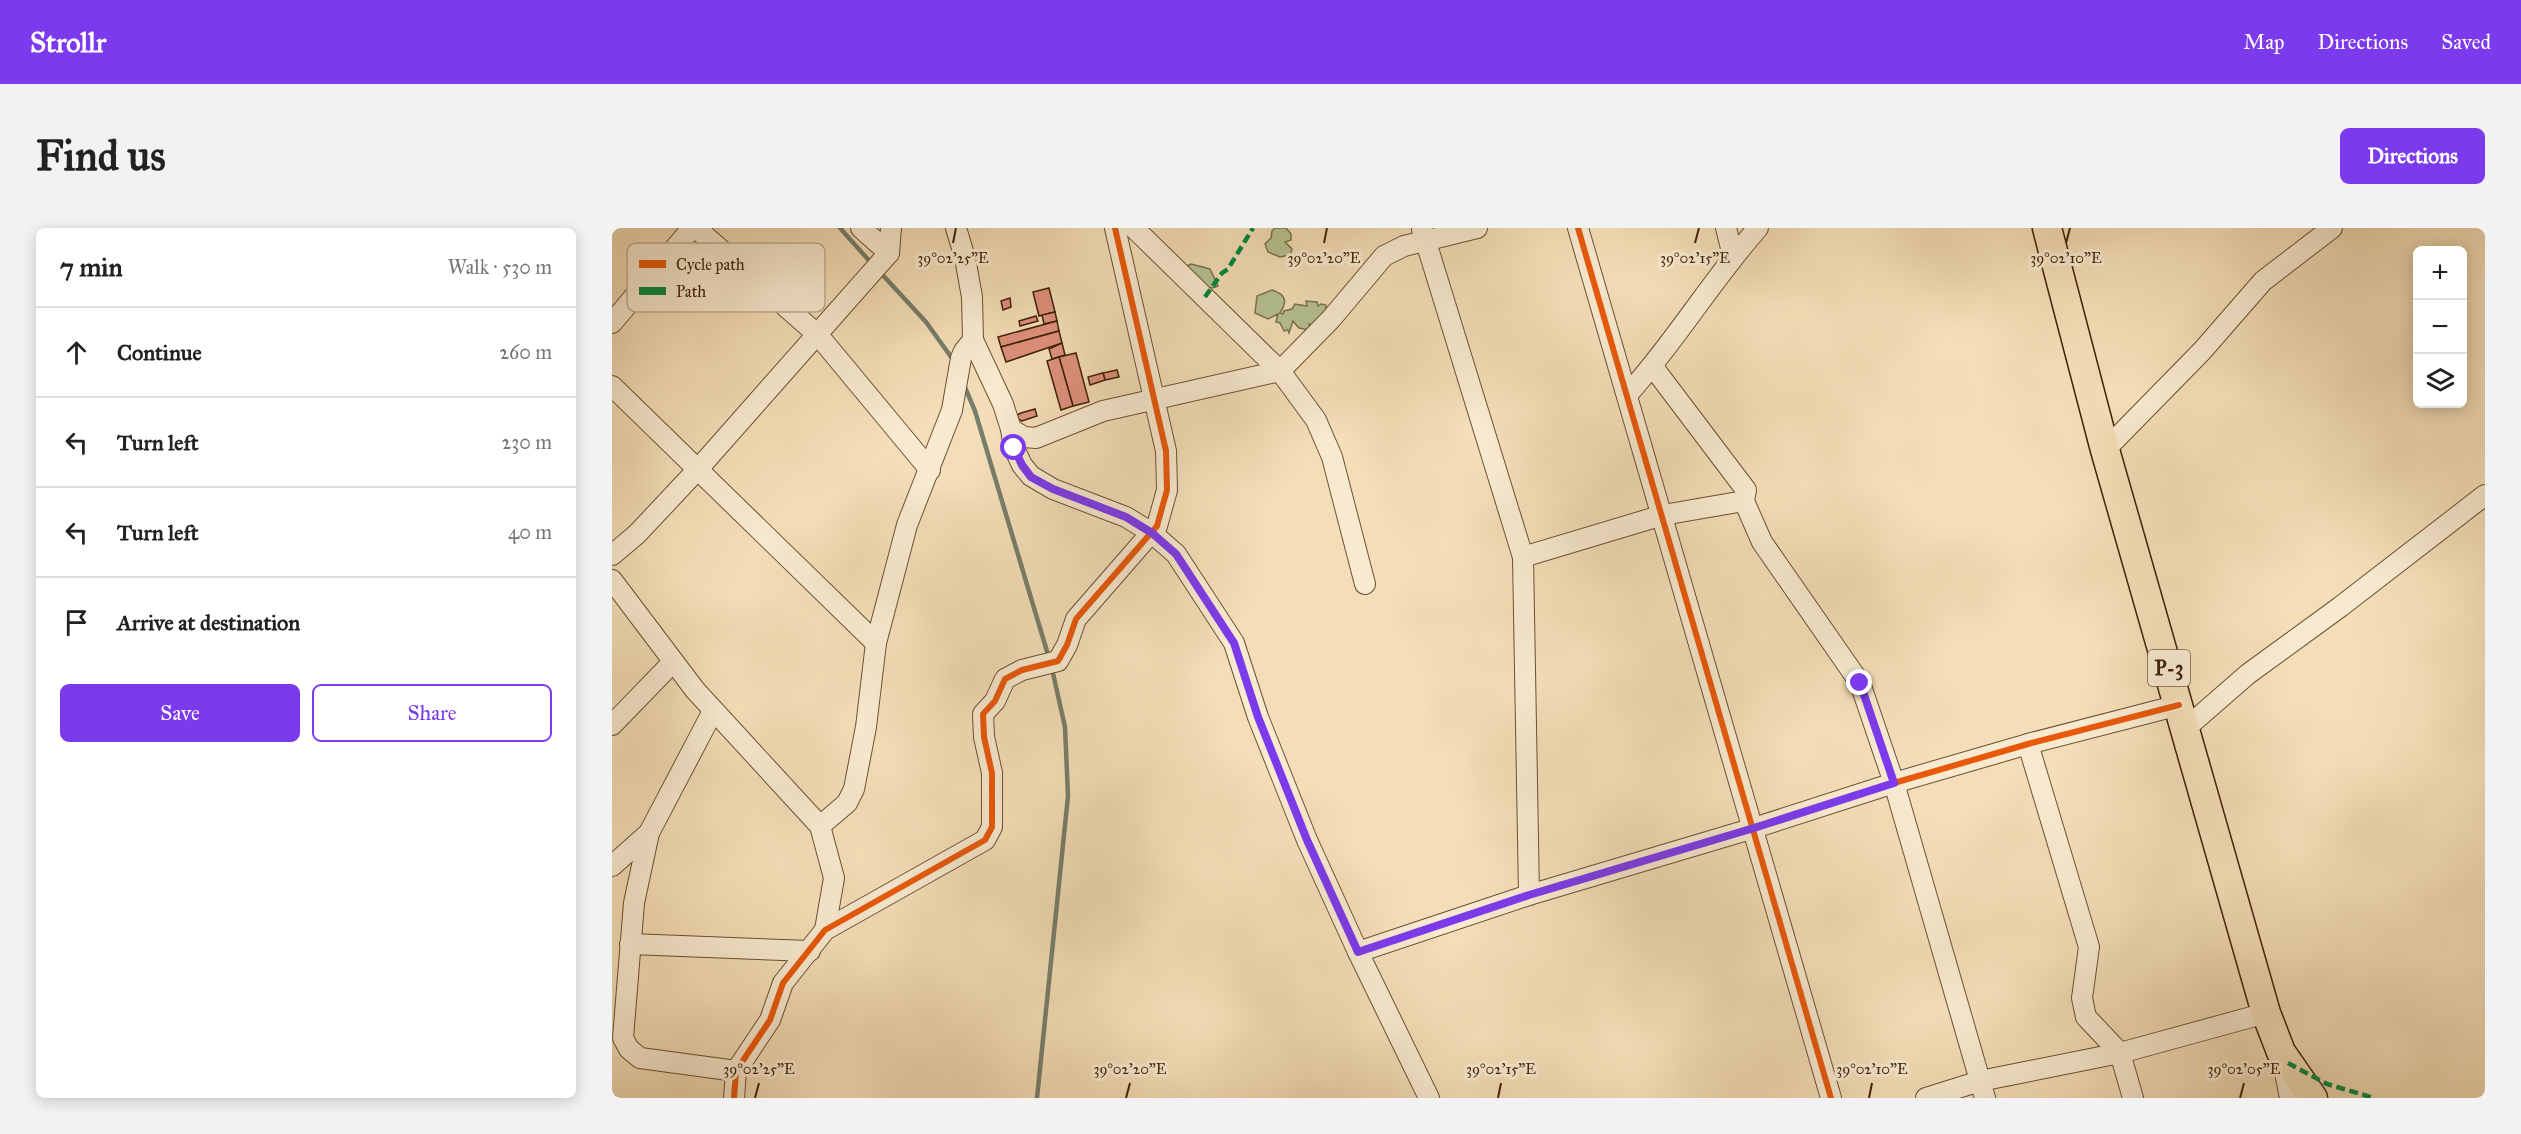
<!DOCTYPE html>
<meta charset="utf-8">
<style>
:root{--surface:#fff;--page:#f2f2f2;--text:#222;--muted:#767676;--line:#e0e0e0;--accent:#7c3aed}
body{margin:0;font-family:"IM FELL Great Primer",serif;background:var(--page);color:var(--text)}
.controls{position:absolute;right:18px;top:18px;display:grid;overflow:hidden;border-radius:9px;box-shadow:0 3px 15px #0003}
.controls button{width:54px;height:54px;display:grid;place-items:center;padding:0;border:0;border-bottom:2px solid var(--line);background:var(--surface);color:var(--text);font:30px sans-serif}
.stop{position:absolute;width:18px;height:18px;margin:-14px;border:4px solid #7c3aed;border-radius:50%;background:#fff}
.stop.end{background:#7c3aed;border-color:#fff;box-shadow:0 2px 6px #0008}
.list{margin:0;padding:0;list-style:none}
h2{display:flex;justify-content:space-between;align-items:center;height:78px;margin:0;padding:0 24px;font-size:26px}
h2 small{font-size:20px;font-weight:400;color:var(--muted)}
.list li{display:grid;grid-template-columns:39px 1fr auto;gap:18px;align-items:center;box-sizing:border-box;height:90px;padding:0 24px;border-top:2px solid var(--line)}
.list b{display:block;font-size:22px;white-space:nowrap}
.list em{font-size:20px;font-style:normal;color:var(--muted)}
.actions{display:flex;gap:12px;padding:18px 24px}
.actions a{flex:1;padding:14px 0;border:2px solid var(--accent);border-radius:9px;text-align:center;font-size:21px;color:var(--accent)}
.actions .main{background:var(--accent);color:#fff}
.icon{flex:none;width:33px;height:33px;fill:none;stroke:currentColor;stroke-width:2;stroke-linecap:round;stroke-linejoin:round}
.map{position:relative;flex:none;width:1873px;height:870px;overflow:hidden;border-radius:9px}
header{display:flex;align-items:center;gap:36px;box-sizing:border-box;height:84px;padding:0 30px;background:var(--accent);color:#fff}
header strong{font-size:28px}
nav{display:flex;gap:33px;margin-inline-start:auto;font-size:21px}
.intro{display:flex;align-items:center;justify-content:space-between;box-sizing:border-box;height:144px;padding:0 36px}
h1{margin:0;font-size:42px}
.button{padding:15px 27px;border-radius:9px;background:var(--accent);color:#fff;font-size:21px;font-weight:700}
main{display:flex;gap:36px;padding:0 36px}
aside{flex:1;background:var(--surface);border-radius:9px;box-shadow:0 3px 15px #0003}
.map>svg:first-child{display:block}
</style>
<header>
<strong>Strollr</strong>
<nav><a>Map</a><a>Directions</a><a>Saved</a></nav>
</header>
<div class="intro"><h1>Find us</h1><a class="button">Directions</a></div>
<main>
<aside>
<h2>7 min<small>Walk · 530 m</small></h2>
<ul class="list">
<li><svg class="icon" aria-label="ahead" viewBox="0 0 24 24"><path d="M12 20V5M6 11l6-6 6 6"/></svg><div><b>Continue</b></div><em>260 m</em></li>
<li><svg class="icon" aria-label="left" viewBox="0 0 24 24"><path d="M17 20v-9H6M10 6l-5 5 5 5"/></svg><div><b>Turn left</b></div><em>230 m</em></li>
<li><svg class="icon" aria-label="left" viewBox="0 0 24 24"><path d="M17 20v-9H6M10 6l-5 5 5 5"/></svg><div><b>Turn left</b></div><em>40 m</em></li>
<li><svg class="icon" aria-label="arrive" viewBox="0 0 24 24"><path d="M6 21V4h12l-3 4 3 4H6"/></svg><div><b>Arrive at destination</b></div></li>
</ul>
<div class="actions"><a class="main">Save</a><a>Share</a></div>
</aside>
<div class="map">
<svg width="1873" height="870" viewBox="0 0 1873 870">
<rect width="100%" height="100%" fill="#f4deb7"/>
<filter id="stains"><feTurbulence type="fractalNoise" baseFrequency=".00333" numOctaves="4"/><feColorMatrix values="0 0 0 0 .2 0 0 0 0 .09 0 0 0 0 .02 0 0 0 .5 -.17"/></filter>
<radialGradient id="worn" r=".72"><stop offset=".6" stop-color="#630" stop-opacity="0"/><stop offset="1" stop-color="#630" stop-opacity=".3"/></radialGradient>
<!-- green -->
<g fill="#b6c292" stroke="#7a724c" stroke-width="1.5">
<path d="M 663,0 L 674,0 L 679,6 L 679,12 L 673,14 L 680,21 L 678,27 L 668,29 L 656,24 L 653,16 L 659,10 L 660,3 Z"/>
<path d="M 579,36 L 598,41 L 606,58 C 591,66 582,49 573,39 Z"/>
<path d="M 660,62 C 675,67 675,74 668,85 L 671,86 L 672,83 L 680,81 L 683,76 L 695,78 L 694,73 L 705,74 L 706,78 L 709,76 L 714,77 L 714,81 L 701,98 L 697,96 L 698,100 L 696,102 L 687,100 L 681,93 L 677,105 L 676,102 L 672,103 L 668,95 L 664,94 L 666,86 L 656,91 L 643,85 L 645,68 Z"/>
</g>
<g fill="none" stroke-linecap="round" stroke-linejoin="round">
<!-- stream -->
<g stroke="#777e6c" stroke-width="4.5">
<path d="M 228,0 L 261,37"/>
<path d="M 267,43 L 314,94 L 342,133"/>
<path d="M 352,157 L 363,183 L 437,430"/>
<path d="M 425,870 L 456,568 L 453,499 L 440,441"/>
</g>
</g>
<!-- building -->
<g fill="#df917c" stroke="#3f2106" stroke-width="1.5">
<path d="M 437,60 L 443,84 L 427,88 L 421,64 Z"/>
<path d="M 398,70 L 399,79 L 391,82 L 389,73 Z"/>
<path d="M 443,84 L 445,93 L 432,96 L 430,87 Z"/>
<path d="M 424,88 L 426,93 L 408,98 L 407,93 Z"/>
<path d="M 445,93 L 447,103 L 389,119 L 386,109 Z"/>
<path d="M 447,103 L 450,115 L 394,134 L 389,119 Z"/>
<path d="M 450,115 L 453,127 L 440,131 L 437,121 Z"/>
<path d="M 464,125 L 477,174 L 461,178 L 447,129 Z"/>
<path d="M 447,129 L 461,178 L 449,182 L 435,133 Z"/>
<path d="M 505,142 L 507,149 L 493,152 L 491,145 Z"/>
<path d="M 491,145 L 493,152 L 478,157 L 476,149 Z"/>
<path d="M 423,181 L 425,188 L 410,193 L 406,191 L 405,187 L 409,185 Z"/>
</g>
<g fill="none" stroke-linecap="round" stroke-linejoin="round">
<defs>
<g id="minor">
<path d="M 84,0 L 206,107 L 318,242"/>
<path d="M 249,0 L 277,25"/>
<path d="M 344,0 L 353,30 L 360,69 L 361,112 L 391,176 L 399,201 L 412,209 L 424,210 L 491,183 L 668,143 L 719,91 L 772,28 L 792,18 L 865,0"/>
<path d="M 522,0 L 668,143 L 704,192 L 720,229 L 753,356"/>
<path d="M 966,0 L 1219,870"/>
<path d="M 1114,0 L 1121,28"/>
<path d="M 810,1 L 911,329 L 917,667"/>
<path d="M 0,95 L 80,0"/>
<path d="M 1041,139 L 1134,262 L 1132,273 L 1150,314 L 1248,455 L 1282,555 L 1373,870"/>
<path d="M 0,158 L 264,415"/>
<path d="M 1016,166 C 1063,114 1099,53 1146,0"/>
<path d="M 399,201 L 402,220 L 410,237 L 419,248 L 441,261 L 514,289 L 540,305 L 564,326 L 622,415 L 646,489 L 695,612 L 746,724 L 817,870"/>
<path d="M 1493,222 L 1590,123 L 1651,53 L 1720,0"/>
<path d="M 0,327 L 25,306 L 87,240 L 277,25 L 279,0"/>
<path d="M 911,329 L 1051,287 L 1132,273"/>
<path d="M 0,352 L 83,462 L 208,598 L 222,650 L 213,702"/>
<path d="M 101,483 L 37,605 L 22,675 L 11,810 L 17,821 L 28,830 L 124,843"/>
<path d="M 0,497 L 61,434"/>
<path d="M 1574,500 L 1636,446 L 1728,379 L 1873,267"/>
<path d="M 1416,516 L 1477,719 L 1470,770 L 1474,789 L 1508,825 L 1654,785"/>
<path d="M 208,598 L 235,575 L 242,561 L 254,499 L 264,415 L 295,297 L 340,182 L 349,130 L 352,123 L 361,112"/>
<path d="M 0,638 L 37,605"/>
<path d="M 18,716 L 198,723"/>
<path d="M 746,724 L 917,667 L 1142,600 L 1282,555 L 1416,516 L 1567,477"/>
<path d="M 1671,834 L 1678,870"/>
<path d="M 122,870 L 124,843 L 158,792 L 171,755 L 213,702 L 373,612 L 380,599 L 380,545 L 372,509 L 371,486 L 383,473 L 393,451 L 410,442 L 446,433 L 455,417 L 464,391 L 545,298 L 555,262 L 554,223 L 503,0"/>
<path d="M 1314,870 L 1368,853 L 1508,825 L 1521,870"/>
</g>
<path id="highway" d="M 1435,0 L 1493,222 L 1654,785 L 1669,824 L 1701,870"/>
</defs>
<!-- minor casing -->
<use href="#minor" stroke="#6c5032" stroke-width="22"/>
<!-- highway casing -->
<use href="#highway" stroke="#3f2106" stroke-width="31"/>
<!-- minor -->
<use href="#minor" stroke="#f8ead0" stroke-width="20"/>
<!-- highway -->
<use href="#highway" stroke="#f4deb7" stroke-width="28"/>
<!-- quiet -->
<g stroke="#00873e" stroke-width="4.5" stroke-dasharray="9 4.5" stroke-linecap="butt">
<path d="M 593,69 L 610,45 L 616,41 L 641,0"/>
<path d="M 1676,835 L 1715,856 L 1762,870"/>
</g>
<defs>
<g id="cycleway">
<path d="M 966,0 L 1219,870"/>
<path d="M 746,724 L 917,667 L 1142,600 L 1282,555 L 1416,516 L 1567,477"/>
<path d="M 122,870 L 124,843 L 158,792 L 171,755 L 213,702 L 373,612 L 380,599 L 380,545 L 372,509 L 371,486 L 383,473 L 393,451 L 410,442 L 446,433 L 455,417 L 464,391 L 545,298 L 555,262 L 554,223 L 503,0"/>
</g>
</defs>
<!-- cycleway casing -->
<use href="#cycleway" stroke="#f8ead0" stroke-width="10"/>
<!-- cycleway -->
<use href="#cycleway" stroke="#e8590c" stroke-width="6"/>
</g>
<g fill="none" stroke-linecap="round" stroke-linejoin="round">
<!-- route -->
<path stroke="#7c3aed" stroke-width="8" d="M 402,220 L 410,237 L 419,249 L 441,261 L 514,289 L 540,305 L 564,326 L 622,415 L 646,489 L 695,612 L 746,724 L 917,667 L 1142,600 L 1282,555 L 1248,455"/>
</g>
<!-- ticks -->
<path fill="none" stroke="#3f2106" stroke-width="2" d="M 341,15 L 344,0M 712,15 L 715,0M 1083,15 L 1087,0M 1454,15 L 1458,0M 143,870 L 147,855M 514,870 L 518,855M 886,870 L 889,855M 1257,870 L 1260,855M 1628,870 L 1632,855"/>
<g text-anchor="middle" stroke-width="6" stroke-linejoin="round" paint-order="stroke">
<!-- shield labels -->
<rect fill="#f8ead0" stroke="#765d43" stroke-width="1.5" x="1536" y="422" width="42" height="36" rx="4.5"/>
<g font-size="21" font-weight="bold" fill="#3f2106">
<text x="1557" y="447">P-3</text>
</g>
</g>
<!-- legend -->
<rect x="15" y="15" width="198" height="69" rx="9" fill="#f8ead0" stroke="#c0ae93" stroke-width="1.5"/>
<rect x="27" y="32" width="27" height="8" fill="#e8590c"/>
<rect x="27" y="59" width="27" height="8" fill="#00873e"/>
<g font-size="16" fill="#3f2106">
<text x="64" y="42">Cycle path</text>
<text x="64" y="69">Path</text>
</g>
<g font-size="15" text-anchor="middle" fill="#3f2106" stroke="#f8ead0" stroke-width="6" stroke-linejoin="round" paint-order="stroke">
<text x="341" y="35">39°02'25"E</text>
<text x="712" y="35">39°02'20"E</text>
<text x="1083" y="35">39°02'15"E</text>
<text x="1454" y="35">39°02'10"E</text>
<text x="147" y="846">39°02'25"E</text>
<text x="518" y="846">39°02'20"E</text>
<text x="889" y="846">39°02'15"E</text>
<text x="1260" y="846">39°02'10"E</text>
<text x="1632" y="846">39°02'05"E</text>
</g>
<rect width="100%" height="100%" filter="url(#stains)"/>
<rect width="100%" height="100%" fill="url(#worn)"/>
</svg>
<div class="controls">
<button>+</button>
<button>−</button>
<button><svg class="icon" aria-label="layers" viewBox="0 0 24 24"><path d="M12 4l9 5-9 5-9-5zM3 14l9 5 9-5"/></svg></button>
</div>
<div class="stop" style="left:402px;top:220px"></div>
<div class="stop end" style="left:1248px;top:455px"></div>
</div>
</main>
